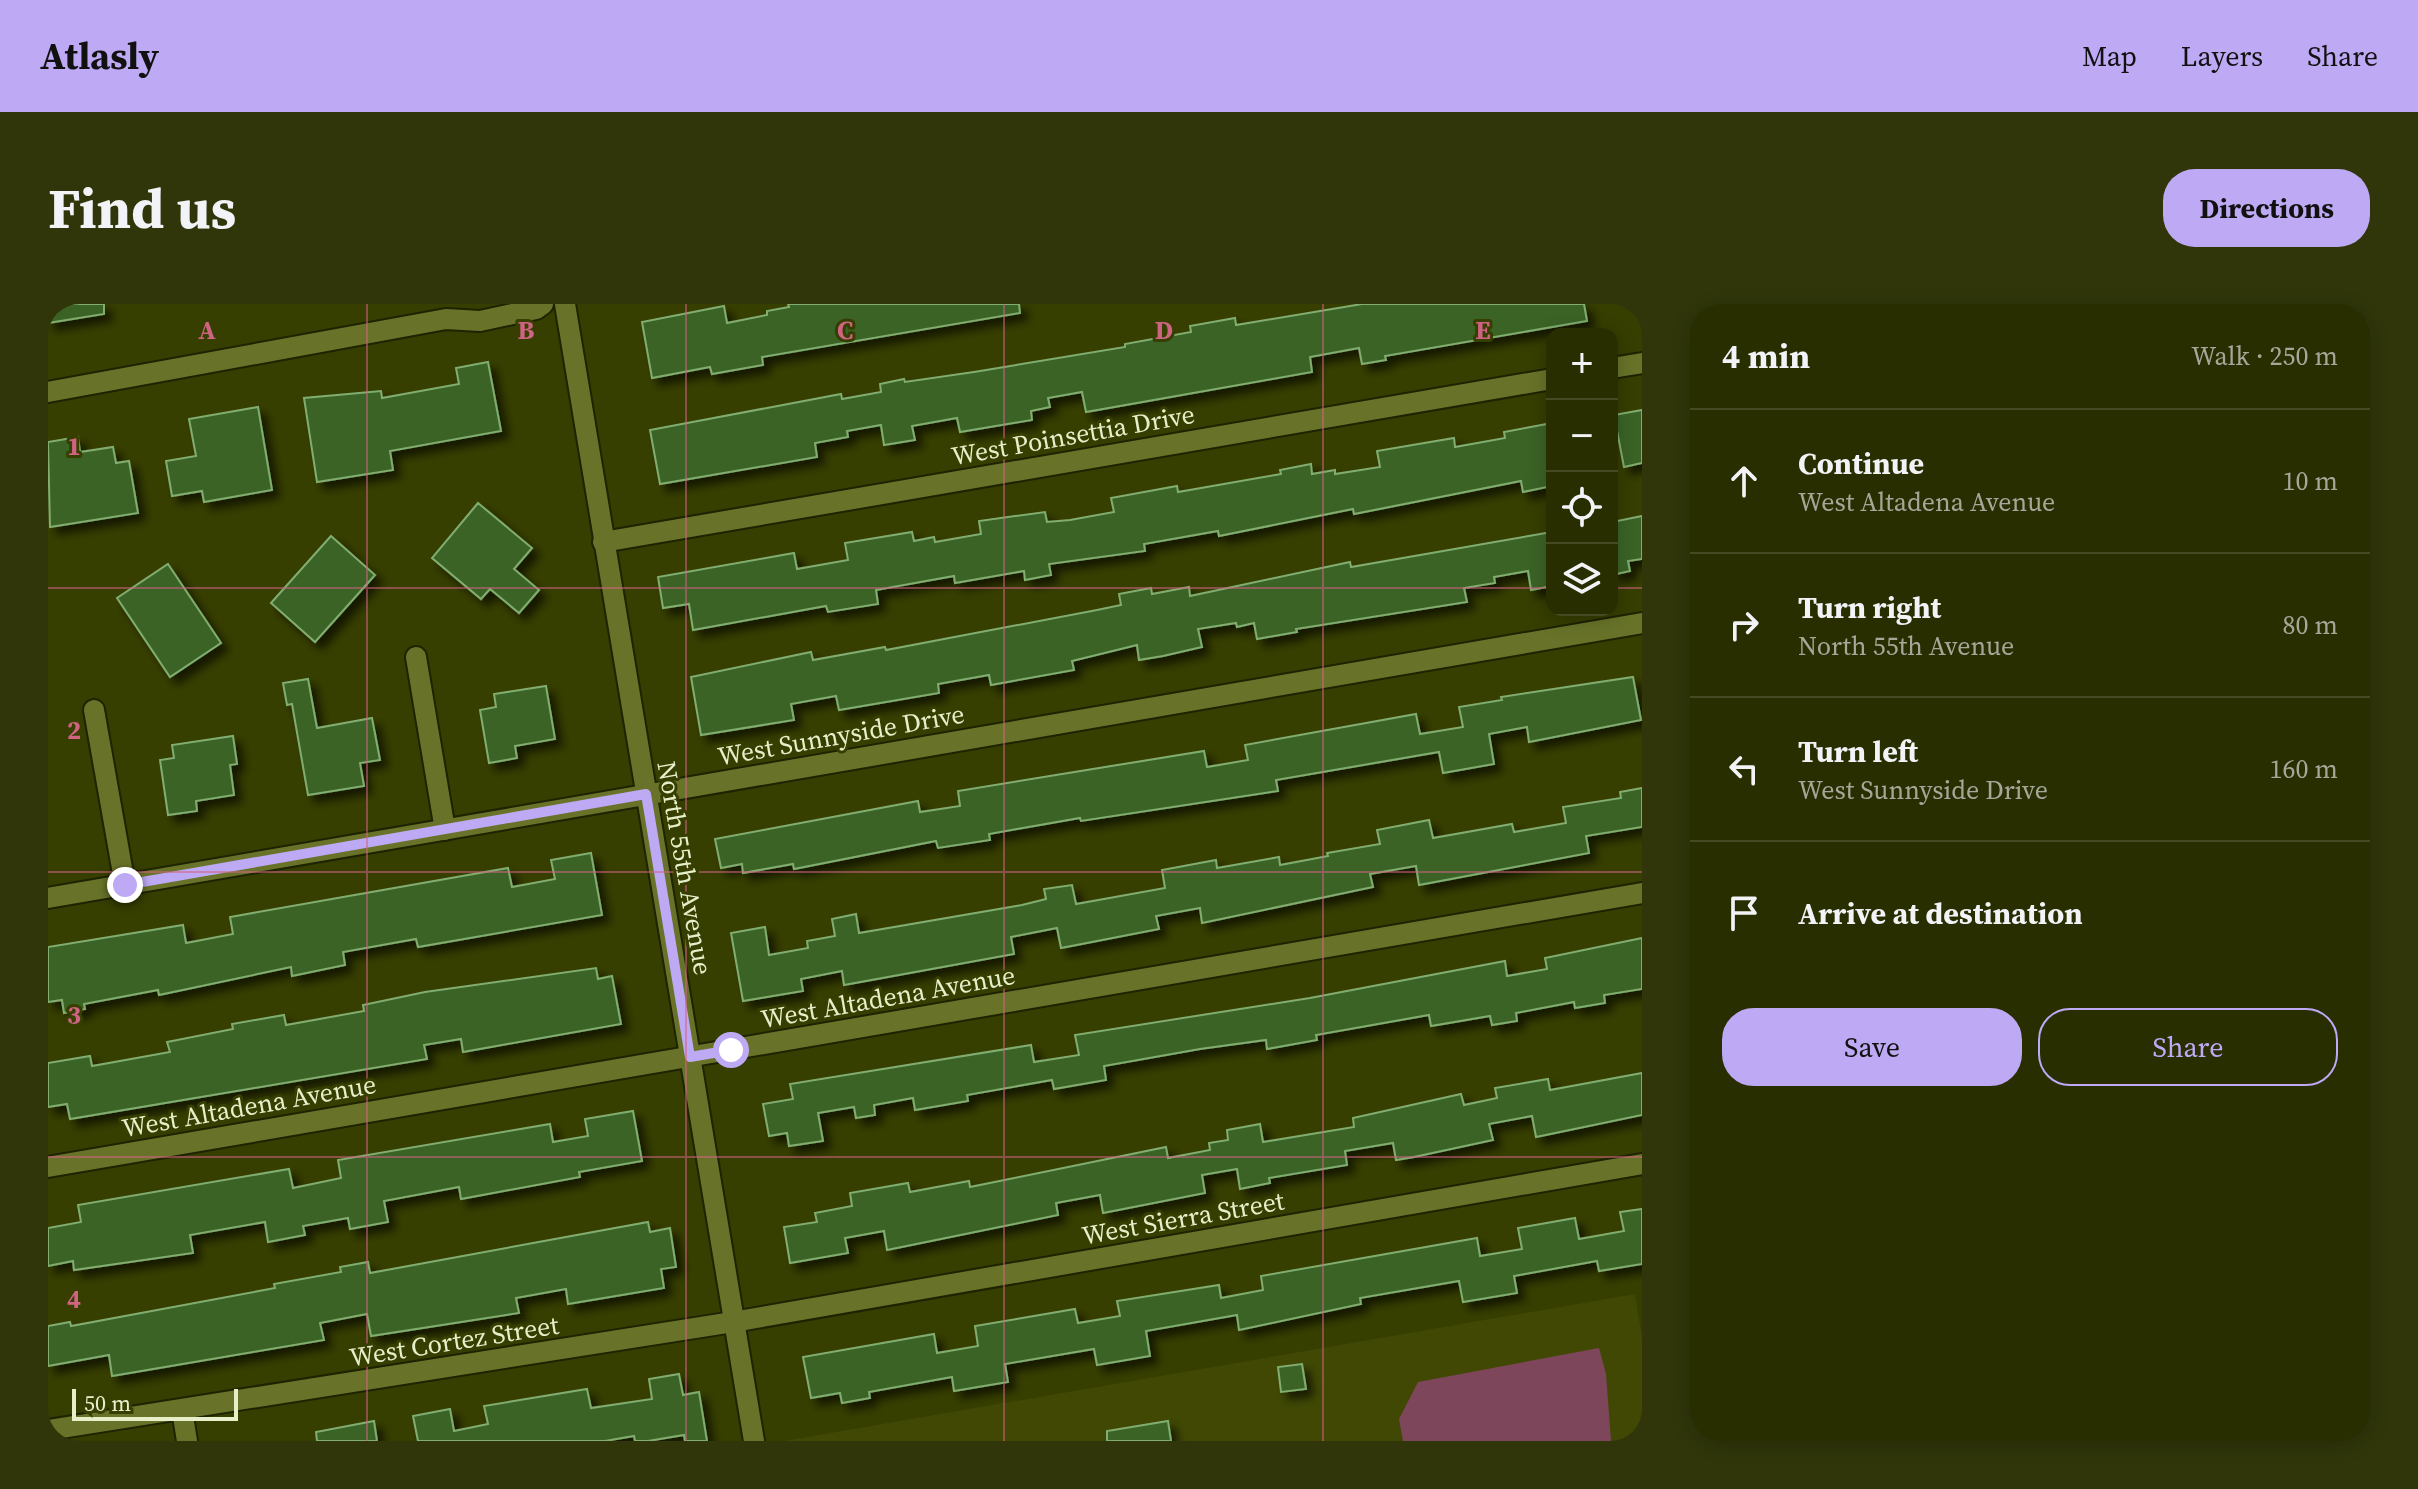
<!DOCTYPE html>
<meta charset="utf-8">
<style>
:root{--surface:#282e00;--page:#30360a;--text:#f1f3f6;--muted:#a5a899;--line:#444a22;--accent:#bea9f4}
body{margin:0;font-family:"Source Serif 4",serif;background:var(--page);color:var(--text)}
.controls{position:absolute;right:24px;top:24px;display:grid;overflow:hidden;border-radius:16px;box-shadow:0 4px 20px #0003}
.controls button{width:72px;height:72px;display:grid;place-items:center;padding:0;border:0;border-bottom:2px solid var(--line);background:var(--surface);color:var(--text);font:40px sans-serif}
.scale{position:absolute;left:24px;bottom:20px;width:166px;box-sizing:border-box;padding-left:8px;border:4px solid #e7efca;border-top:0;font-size:22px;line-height:28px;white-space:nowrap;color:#e7efca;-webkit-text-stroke:6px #363e00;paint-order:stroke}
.stop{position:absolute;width:24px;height:24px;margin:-18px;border:6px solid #bea9f4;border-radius:50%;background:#fff}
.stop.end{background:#bea9f4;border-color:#fff;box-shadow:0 2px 8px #0008}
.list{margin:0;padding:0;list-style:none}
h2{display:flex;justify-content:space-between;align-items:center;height:104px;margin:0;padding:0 32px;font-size:34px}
h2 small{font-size:26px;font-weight:400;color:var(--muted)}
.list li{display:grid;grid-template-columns:52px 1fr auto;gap:24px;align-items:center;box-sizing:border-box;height:144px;padding:0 32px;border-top:2px solid var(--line)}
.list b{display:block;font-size:30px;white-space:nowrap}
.list p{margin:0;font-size:26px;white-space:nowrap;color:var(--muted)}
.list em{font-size:26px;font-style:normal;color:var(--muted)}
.actions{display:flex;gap:16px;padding:24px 32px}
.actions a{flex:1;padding:18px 0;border:2px solid var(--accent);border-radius:32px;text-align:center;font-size:28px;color:var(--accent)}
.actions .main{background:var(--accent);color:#111}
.icon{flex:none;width:44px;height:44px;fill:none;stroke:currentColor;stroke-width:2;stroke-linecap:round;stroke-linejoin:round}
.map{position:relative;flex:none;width:1594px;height:1137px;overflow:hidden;border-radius:32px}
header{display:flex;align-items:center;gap:48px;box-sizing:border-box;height:112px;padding:0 40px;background:var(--accent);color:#111}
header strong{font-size:38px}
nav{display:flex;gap:44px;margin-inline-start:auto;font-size:28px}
.intro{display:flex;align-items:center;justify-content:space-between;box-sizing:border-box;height:192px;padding:0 48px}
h1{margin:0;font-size:56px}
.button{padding:20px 36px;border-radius:32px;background:var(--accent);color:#111;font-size:28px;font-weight:700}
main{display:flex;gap:48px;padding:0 48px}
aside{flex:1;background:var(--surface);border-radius:32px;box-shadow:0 4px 20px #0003}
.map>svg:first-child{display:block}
</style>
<header>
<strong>Atlasly</strong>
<nav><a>Map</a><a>Layers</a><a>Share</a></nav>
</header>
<div class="intro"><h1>Find us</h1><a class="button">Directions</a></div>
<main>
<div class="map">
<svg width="1594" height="1137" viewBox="0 0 1594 1137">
<defs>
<filter id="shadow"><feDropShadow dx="7" dy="7" stdDeviation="4" flood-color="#0009"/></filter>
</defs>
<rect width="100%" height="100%" fill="#363e00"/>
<!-- built -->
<path fill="#404804" d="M 1587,990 L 1594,1033 L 1594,1137 L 736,1137 Z"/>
<!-- green -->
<path fill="#7d465a" d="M 1551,1044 L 1558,1070 L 1563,1137 L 1355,1137 L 1351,1115 L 1370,1078 Z"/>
<!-- building -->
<g fill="#3a6426" stroke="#81ad70" stroke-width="2" filter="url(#shadow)">
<path d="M 0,0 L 56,0 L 56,10 L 0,19 Z"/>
<path d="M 740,0 L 971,0 L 972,9 L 714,53 L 715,61 L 664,70 L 662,63 L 604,74 L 594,18 L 676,2 L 679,19 L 719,11 L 719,7 L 741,3 Z"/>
<path d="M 1314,0 L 1536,0 L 1539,17 L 1337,52 L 1338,56 L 1314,60 L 1311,44 L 1262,53 L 1264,68 L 1038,108 L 1034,88 L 1000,94 L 1002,103 L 983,107 L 984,116 L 912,128 L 909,114 L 864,122 L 867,136 L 836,141 L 833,121 L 799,127 L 800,133 L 767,139 L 769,153 L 612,180 L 602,126 L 793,90 L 794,95 L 833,88 L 832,80 L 856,75 L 857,78 L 926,68 L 1077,43 L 1077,40 L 1143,28 L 1142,22 L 1187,14 L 1188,21 Z"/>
<path d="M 440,58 L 453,127 L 342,147 L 345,166 L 269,178 L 256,94 L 333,87 L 334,94 L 411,80 L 408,64 Z"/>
<path d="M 210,103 L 224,186 L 156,198 L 154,187 L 124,192 L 118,157 L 148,152 L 141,115 Z"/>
<path d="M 1594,106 L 1594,159 L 1576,163 L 1566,111 Z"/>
<path d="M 1504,119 L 1504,182 L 1475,188 L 1473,177 L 1306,210 L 1305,205 L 1171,232 L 1170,227 L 1096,240 L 1097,247 L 1001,260 L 1003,271 L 977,276 L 976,267 L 907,279 L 906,272 L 828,286 L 830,300 L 780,308 L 778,302 L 645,326 L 641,300 L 615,304 L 610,273 L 746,249 L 749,265 L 800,256 L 797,239 L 864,228 L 866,237 L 886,233 L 887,238 L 933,230 L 931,217 L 997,208 L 999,218 L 1022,216 L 1066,208 L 1063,194 L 1129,182 L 1130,188 L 1233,170 L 1232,166 L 1263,160 L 1264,170 L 1287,166 L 1287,170 L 1332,163 L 1329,147 L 1406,134 L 1407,143 L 1457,134 L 1456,128 Z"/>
<path d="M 30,133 L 32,148 L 65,143 L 68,159 L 81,157 L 90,209 L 2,223 L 0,138 Z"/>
<path d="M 430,199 L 484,244 L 466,265 L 491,286 L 471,309 L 442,285 L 433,295 L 384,254 Z"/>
<path d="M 1594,212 L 1594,255 L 1580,257 L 1582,267 L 1564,271 L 1564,218 Z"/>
<path d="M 1504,228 L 1504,282 L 1483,286 L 1480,267 L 1446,273 L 1447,279 L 1416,284 L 1419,298 L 1248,325 L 1249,328 L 1209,335 L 1206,319 L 1189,323 L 1188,319 L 1150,325 L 1154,343 L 1115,352 L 1091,356 L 1089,341 L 1024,357 L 1026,366 L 943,381 L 941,371 L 890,380 L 891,389 L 791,406 L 788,392 L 743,400 L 746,416 L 653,431 L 643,373 L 763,348 L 765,356 L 837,343 L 838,346 L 1049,306 L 1073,301 L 1071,290 L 1103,284 L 1104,290 L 1141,283 L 1142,292 L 1302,258 L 1303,263 Z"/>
<path d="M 283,232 L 327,271 L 267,338 L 223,299 Z"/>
<path d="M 120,260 L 173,339 L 122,373 L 69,294 Z"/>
<path d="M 1585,373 L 1593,416 L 1481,438 L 1479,423 L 1441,430 L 1446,460 L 1395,469 L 1391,448 L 1228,476 L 1230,487 L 1033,517 L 1032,514 L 941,530 L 942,536 L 890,544 L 888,537 L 746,565 L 745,560 L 695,569 L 694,560 L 673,564 L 667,535 L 870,497 L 872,508 L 912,502 L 910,487 L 1156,447 L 1159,463 L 1200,456 L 1197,441 L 1368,410 L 1372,430 L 1415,423 L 1411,403 L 1454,396 L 1453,393 Z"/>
<path d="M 260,375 L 269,424 L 324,414 L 332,456 L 312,459 L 316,482 L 260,491 L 244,400 L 239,401 L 235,379 Z"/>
<path d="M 498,382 L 507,435 L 467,442 L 469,454 L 441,459 L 432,406 L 448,403 L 446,390 Z"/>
<path d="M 185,432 L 189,460 L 182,461 L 186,491 L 148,497 L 149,507 L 120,511 L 112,456 L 126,454 L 124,441 Z"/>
<path d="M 1594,484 L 1594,523 L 1538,532 L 1541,549 L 1371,581 L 1368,562 L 1322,570 L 1325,583 L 1154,619 L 1152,604 L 1108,612 L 1111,625 L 1013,644 L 1009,624 L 963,633 L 966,650 L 796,681 L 794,667 L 753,675 L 755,687 L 695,697 L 683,629 L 717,623 L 721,651 L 760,644 L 759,637 L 787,632 L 784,615 L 808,610 L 811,629 L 974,601 L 998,595 L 996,585 L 1024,581 L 1028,600 L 1117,584 L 1114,566 L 1168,556 L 1169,564 L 1231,553 L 1232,561 L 1280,552 L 1279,549 L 1332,540 L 1329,526 L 1381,516 L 1385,534 L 1464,520 L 1466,528 L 1518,519 L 1515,503 L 1573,494 L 1572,488 Z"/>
<path d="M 543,549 L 554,611 L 370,643 L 368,635 L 295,648 L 297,661 L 244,672 L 243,663 L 111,691 L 110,686 L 36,700 L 37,705 L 16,709 L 14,696 L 0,698 L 0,643 L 135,621 L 138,639 L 185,630 L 182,613 L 460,564 L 464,583 L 507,575 L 503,556 Z"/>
<path d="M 1594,634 L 1594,685 L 1556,691 L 1557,699 L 1527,704 L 1526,698 L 1468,709 L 1469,717 L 1444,721 L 1442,712 L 1383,722 L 1381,711 L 1268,731 L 1269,736 L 1219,745 L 1218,736 L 1152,745 L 1056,762 L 1058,776 L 1006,785 L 1004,776 L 919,791 L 920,797 L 867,806 L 865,794 L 826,801 L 827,811 L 808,814 L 806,803 L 770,809 L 775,837 L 741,842 L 739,829 L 721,832 L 715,800 L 745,795 L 742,780 L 983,741 L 986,758 L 1031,751 L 1027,731 L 1262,694 L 1457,657 L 1459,672 L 1499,665 L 1497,654 Z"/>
<path d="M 548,664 L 550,675 L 564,672 L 573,720 L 415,748 L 413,735 L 376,741 L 379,755 L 22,815 L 19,800 L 0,803 L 0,759 L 42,752 L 44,762 L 122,748 L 119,738 L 185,725 L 184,720 L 236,711 L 238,721 L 316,707 L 315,701 L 377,688 Z"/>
<path d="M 1594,769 L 1594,811 L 1488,833 L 1484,812 L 1441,820 L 1445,836 L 1366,853 L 1348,856 L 1345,839 L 1297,847 L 1299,861 L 1221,874 L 1222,879 L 1192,885 L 1189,865 L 1154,871 L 1157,889 L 1055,909 L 1052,891 L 1008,899 L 1010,911 L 839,946 L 836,927 L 797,934 L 800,949 L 742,959 L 736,923 L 769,918 L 767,909 L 804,902 L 802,889 L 860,879 L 862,888 L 921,877 L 922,883 L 1118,843 L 1120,854 L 1162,846 L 1161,839 L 1180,836 L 1179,826 L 1212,820 L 1215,838 L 1306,823 L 1305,814 L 1413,790 L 1416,801 L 1449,794 L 1447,784 L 1500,775 L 1502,786 Z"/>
<path d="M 585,807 L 594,857 L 531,868 L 532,873 L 413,895 L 411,883 L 336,897 L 340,918 L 302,925 L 300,914 L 255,922 L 257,931 L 220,938 L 217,918 L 142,931 L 145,949 L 26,966 L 25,957 L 0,962 L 0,924 L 33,918 L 30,901 L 241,865 L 245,884 L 293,874 L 290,856 L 502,820 L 505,838 L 540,832 L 537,815 Z"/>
<path d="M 1594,905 L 1594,960 L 1551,967 L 1549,957 L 1466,972 L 1469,989 L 1415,998 L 1411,977 L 1312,994 L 1313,1000 L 1191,1026 L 1189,1011 L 1098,1027 L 1102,1052 L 1049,1061 L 1046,1045 L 957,1060 L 960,1078 L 906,1087 L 904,1073 L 821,1088 L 822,1094 L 794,1099 L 792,1089 L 763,1094 L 755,1053 L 886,1030 L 889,1049 L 930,1042 L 927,1022 L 1027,1005 L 1030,1019 L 1072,1012 L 1069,997 L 1171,981 L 1173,994 L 1215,986 L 1213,972 L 1429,934 L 1432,952 L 1474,945 L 1470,924 L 1527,914 L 1531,935 L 1576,927 L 1572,908 Z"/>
<path d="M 600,918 L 602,928 L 622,924 L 628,963 L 613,965 L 616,984 L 520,1000 L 518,985 L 468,994 L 471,1009 L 323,1032 L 319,1010 L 272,1019 L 276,1036 L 64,1072 L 61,1051 L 0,1062 L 0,1022 L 22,1018 L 23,1022 L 227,984 L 226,980 L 293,968 L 292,963 L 320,958 L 322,969 Z"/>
<path d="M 1254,1060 L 1258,1085 L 1233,1088 L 1230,1063 Z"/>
<path d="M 631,1070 L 635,1091 L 651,1088 L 659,1137 L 637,1137 L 636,1131 L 600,1137 L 587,1137 L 586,1132 L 557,1137 L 370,1137 L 365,1112 L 402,1105 L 406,1127 L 440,1120 L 436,1102 L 539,1085 L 543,1104 L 604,1095 L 601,1075 Z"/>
<path d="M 326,1117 L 329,1137 L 269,1137 L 268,1128 Z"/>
<path d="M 1120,1117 L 1123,1137 L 1059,1137 L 1059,1127 Z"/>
</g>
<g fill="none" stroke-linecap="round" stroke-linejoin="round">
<defs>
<g id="minor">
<path d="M 1564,64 L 1594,59"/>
<path d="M 0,88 L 398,15 L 432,17 L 488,5 L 495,0"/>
<path d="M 555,238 L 1504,75"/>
<path d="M 368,353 L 397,526"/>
<path d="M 46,406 L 77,581"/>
<path d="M 0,594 L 1594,319"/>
<path d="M 0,863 L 1594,589"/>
<path d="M 134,1106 L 139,1137"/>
<path d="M 0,1126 L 685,1018 L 1594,860"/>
</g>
<path id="tertiary" d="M 517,0 L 706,1137"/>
</defs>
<!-- minor casing -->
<use href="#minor" stroke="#1e2300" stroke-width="24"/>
<!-- tertiary casing -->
<use href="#tertiary" stroke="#1e2300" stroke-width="24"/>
<!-- minor -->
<use href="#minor" stroke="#687329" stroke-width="20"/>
<!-- tertiary -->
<use href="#tertiary" stroke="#687329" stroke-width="20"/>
</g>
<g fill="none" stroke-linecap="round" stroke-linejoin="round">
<!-- route -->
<path stroke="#bea9f4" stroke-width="10" d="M 77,581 L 598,490 L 642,753 L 683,746"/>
</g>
<!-- grid -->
<path fill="none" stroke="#cf6382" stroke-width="2" stroke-opacity="0.55" d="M 319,0 L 319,1137M 638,0 L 638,1137M 956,0 L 956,1137M 1275,0 L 1275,1137M 0,284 L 1504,284M 1564,284 L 1594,284M 0,568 L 1594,568M 0,853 L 1594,853"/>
<g text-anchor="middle" stroke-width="6" stroke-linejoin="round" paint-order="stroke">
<!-- street labels -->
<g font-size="26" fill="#e7efca" stroke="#363e00">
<text transform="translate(1025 131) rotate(-10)" y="9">West Poinsettia Drive</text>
<text transform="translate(793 431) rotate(-10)" y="9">West Sunnyside Drive</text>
<text transform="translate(637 564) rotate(80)" y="9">North 55th Avenue</text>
<text transform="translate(840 693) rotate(-10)" y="9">West Altadena Avenue</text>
<text transform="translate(201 802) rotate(-10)" y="9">West Altadena Avenue</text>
<text transform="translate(1135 914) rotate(-10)" y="9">West Sierra Street</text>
<text transform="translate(406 1037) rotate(-9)" y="9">West Cortez Street</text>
</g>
</g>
<g font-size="26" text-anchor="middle" font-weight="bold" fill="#cf6382" stroke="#363e00" stroke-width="6" stroke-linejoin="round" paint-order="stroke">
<text x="159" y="35">A</text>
<text x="478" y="35">B</text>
<text x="797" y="35">C</text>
<text x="1116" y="35">D</text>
<text x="1435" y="35">E</text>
<text x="26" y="151">1</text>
<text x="26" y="435">2</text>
<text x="26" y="720">3</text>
<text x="26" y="1004">4</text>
</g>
</svg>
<div class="controls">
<button>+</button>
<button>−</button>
<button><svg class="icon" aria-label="locate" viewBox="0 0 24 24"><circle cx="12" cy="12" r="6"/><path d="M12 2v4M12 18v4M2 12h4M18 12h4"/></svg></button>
<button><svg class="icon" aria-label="layers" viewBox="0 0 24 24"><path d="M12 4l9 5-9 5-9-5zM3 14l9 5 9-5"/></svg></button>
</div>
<div class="scale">50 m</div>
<div class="stop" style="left:683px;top:746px"></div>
<div class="stop end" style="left:77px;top:581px"></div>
</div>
<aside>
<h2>4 min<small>Walk · 250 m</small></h2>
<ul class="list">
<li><svg class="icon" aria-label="ahead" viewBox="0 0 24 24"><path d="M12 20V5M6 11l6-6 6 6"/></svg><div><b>Continue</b><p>West Altadena Avenue</p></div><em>10 m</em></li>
<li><svg class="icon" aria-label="right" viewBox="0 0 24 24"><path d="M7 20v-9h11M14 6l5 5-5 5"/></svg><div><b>Turn right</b><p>North 55th Avenue</p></div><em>80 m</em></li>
<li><svg class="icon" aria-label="left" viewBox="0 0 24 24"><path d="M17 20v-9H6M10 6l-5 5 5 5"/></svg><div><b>Turn left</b><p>West Sunnyside Drive</p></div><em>160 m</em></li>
<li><svg class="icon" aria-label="arrive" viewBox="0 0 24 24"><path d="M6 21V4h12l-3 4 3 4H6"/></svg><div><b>Arrive at destination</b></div></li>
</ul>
<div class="actions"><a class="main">Save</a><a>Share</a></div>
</aside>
</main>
